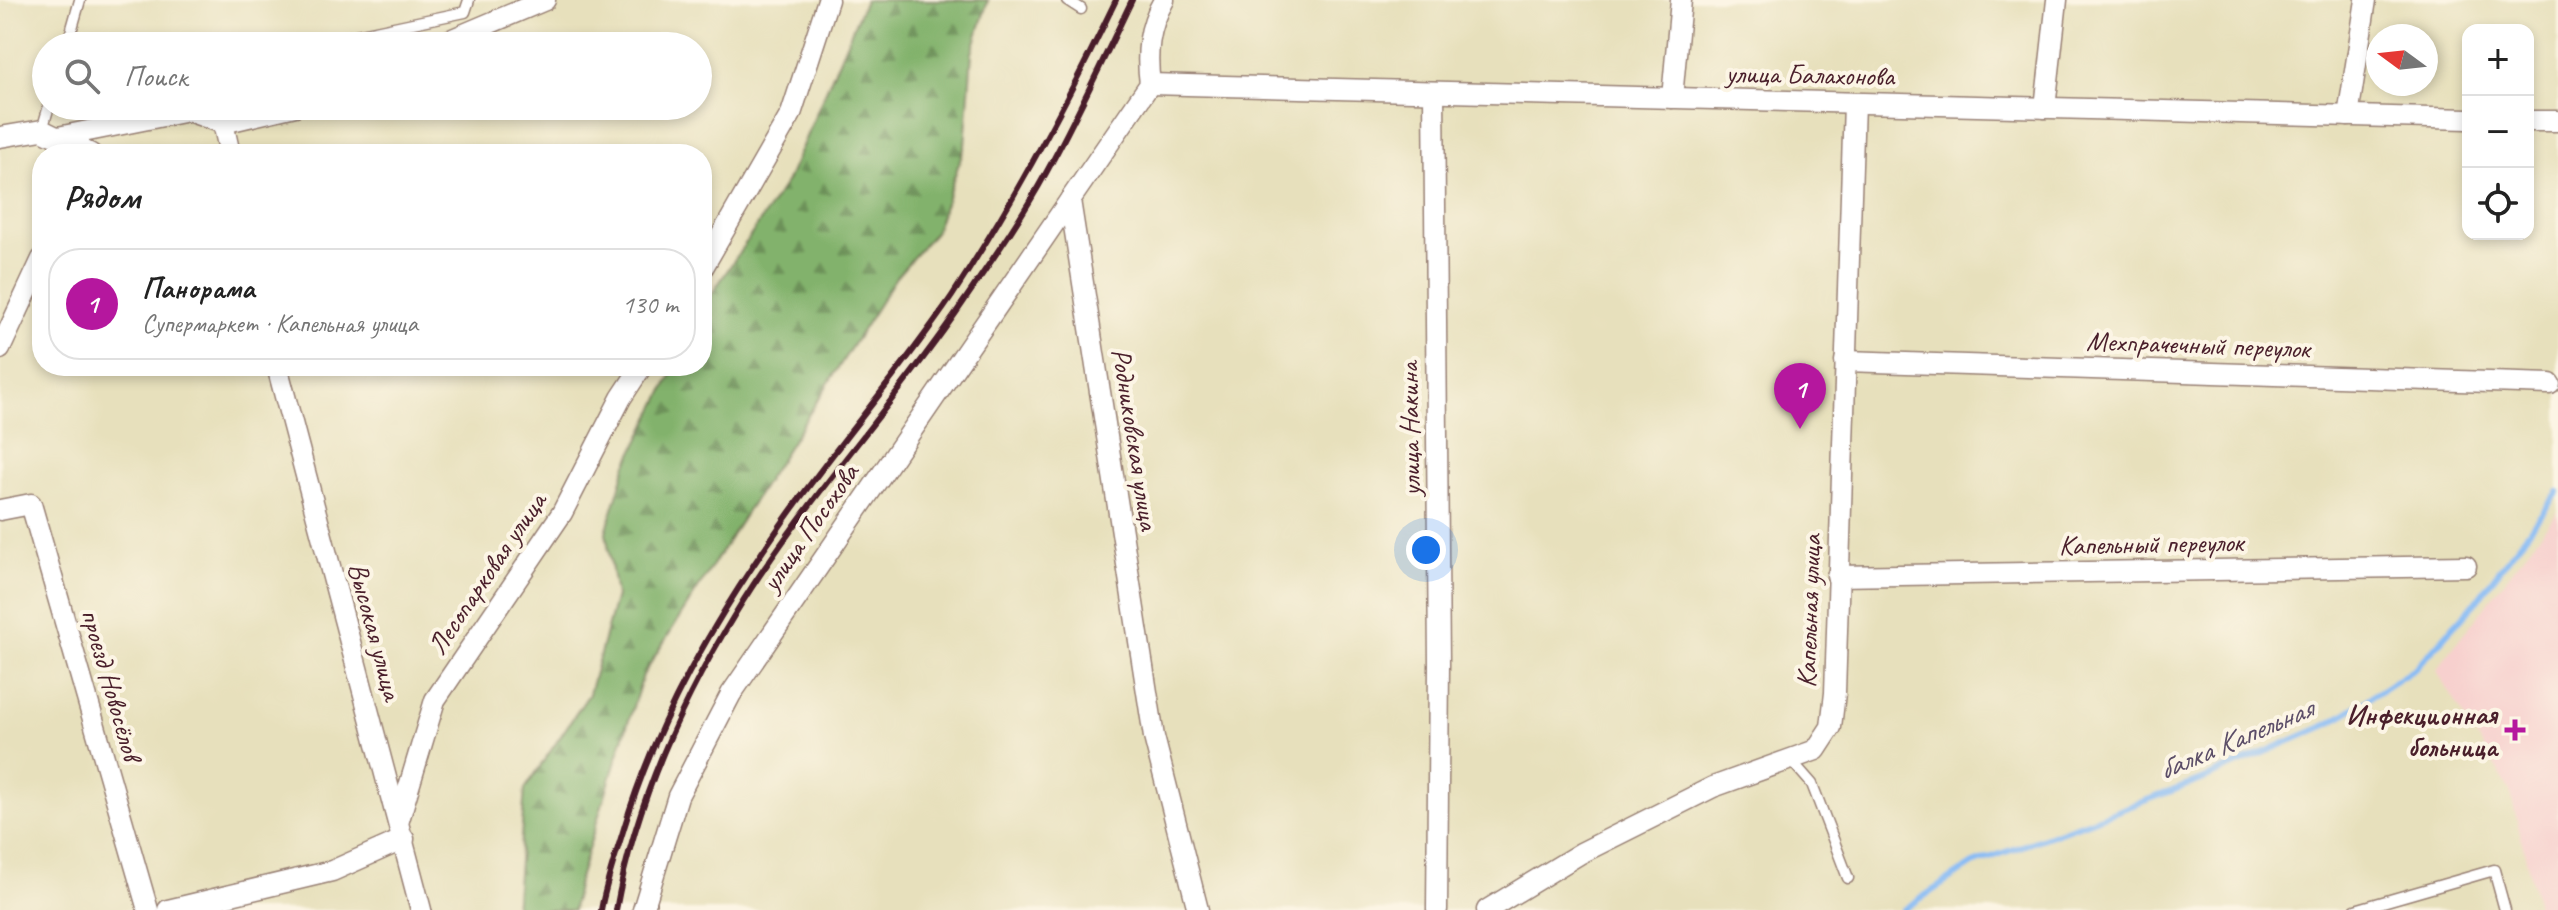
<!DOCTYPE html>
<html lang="ru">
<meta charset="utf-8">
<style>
:root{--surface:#fff;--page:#f2f2f2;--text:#222;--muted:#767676;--line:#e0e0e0;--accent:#b5179e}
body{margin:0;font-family:Caveat,sans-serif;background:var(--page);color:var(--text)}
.controls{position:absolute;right:24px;top:24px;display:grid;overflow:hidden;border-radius:16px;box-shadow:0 4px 12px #0003}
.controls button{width:72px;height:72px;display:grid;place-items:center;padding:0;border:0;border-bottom:2px solid var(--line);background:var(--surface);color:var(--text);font:40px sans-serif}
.compass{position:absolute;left:2366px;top:24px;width:72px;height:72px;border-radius:50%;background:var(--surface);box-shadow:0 4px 12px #0003;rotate:285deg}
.you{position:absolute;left:1426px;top:550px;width:28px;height:28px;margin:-20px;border:6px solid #fff;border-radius:50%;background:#1a73e8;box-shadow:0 0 0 12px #1a73e833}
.badge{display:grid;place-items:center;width:52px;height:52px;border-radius:50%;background:var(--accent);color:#fff;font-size:26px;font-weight:700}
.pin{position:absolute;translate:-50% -66px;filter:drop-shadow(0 2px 4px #0008)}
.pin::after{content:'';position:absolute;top:42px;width:28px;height:24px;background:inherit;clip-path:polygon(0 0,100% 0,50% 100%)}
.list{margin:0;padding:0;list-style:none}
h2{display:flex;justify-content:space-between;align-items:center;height:104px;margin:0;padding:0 32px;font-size:34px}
h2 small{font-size:26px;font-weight:400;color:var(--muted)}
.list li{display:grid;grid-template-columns:52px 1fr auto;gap:24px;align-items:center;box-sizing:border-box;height:112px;margin:0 16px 16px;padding:0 16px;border:2px solid var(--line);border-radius:32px}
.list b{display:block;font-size:30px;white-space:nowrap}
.list p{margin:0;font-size:26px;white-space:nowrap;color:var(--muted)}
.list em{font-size:26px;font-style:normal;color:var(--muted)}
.icon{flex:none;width:44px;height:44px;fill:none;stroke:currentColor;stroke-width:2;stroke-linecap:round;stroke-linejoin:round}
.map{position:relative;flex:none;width:2558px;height:910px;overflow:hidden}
.search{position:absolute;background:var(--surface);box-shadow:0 4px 12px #0003;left:32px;top:32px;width:680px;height:88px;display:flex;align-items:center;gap:20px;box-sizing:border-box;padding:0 28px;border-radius:44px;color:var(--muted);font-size:30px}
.panel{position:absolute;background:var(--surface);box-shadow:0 4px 12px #0003;left:32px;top:144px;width:680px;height:232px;border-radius:32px}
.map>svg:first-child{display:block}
</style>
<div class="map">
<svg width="2558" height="910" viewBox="0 0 2558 910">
<defs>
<pattern id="forest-firs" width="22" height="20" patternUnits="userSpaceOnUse" patternTransform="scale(2)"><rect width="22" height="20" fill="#82b26c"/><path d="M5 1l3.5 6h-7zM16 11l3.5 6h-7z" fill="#6c9059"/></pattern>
</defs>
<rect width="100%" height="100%" fill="#fcf5e5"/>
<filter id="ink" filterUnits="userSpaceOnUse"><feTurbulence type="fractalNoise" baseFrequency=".0125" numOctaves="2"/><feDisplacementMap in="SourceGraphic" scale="16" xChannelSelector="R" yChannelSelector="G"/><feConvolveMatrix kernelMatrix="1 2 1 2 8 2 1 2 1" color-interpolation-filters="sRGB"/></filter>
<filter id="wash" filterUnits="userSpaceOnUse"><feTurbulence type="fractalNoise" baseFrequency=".006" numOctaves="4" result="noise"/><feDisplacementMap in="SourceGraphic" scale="32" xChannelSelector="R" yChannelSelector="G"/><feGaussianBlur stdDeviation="1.8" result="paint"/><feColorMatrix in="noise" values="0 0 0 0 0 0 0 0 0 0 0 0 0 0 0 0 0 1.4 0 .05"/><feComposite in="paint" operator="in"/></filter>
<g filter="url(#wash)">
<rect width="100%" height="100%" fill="#e7e0bc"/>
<!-- built -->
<path fill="#f7d0ce" d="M 2558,511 L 2558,910 L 2538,910 L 2510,791 L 2436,670 Z"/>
<!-- forest -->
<path fill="url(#forest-firs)" stroke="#66684c" stroke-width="2" d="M 865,0 L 988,0 L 972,53 L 965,146 L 935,232 L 896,277 L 643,675 L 577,885 L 573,910 L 515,910 L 525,789 L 589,694 L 616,596 L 606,532 L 626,466 L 676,366 L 702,366 L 702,314 L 713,292 L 787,181 Z"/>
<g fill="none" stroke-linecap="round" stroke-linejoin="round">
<!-- stream -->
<path stroke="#87bbf5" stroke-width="6" d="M 1903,910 L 1973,864 L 2199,781 L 2329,724 L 2416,668 L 2474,604 L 2558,492"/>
</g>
</g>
<g filter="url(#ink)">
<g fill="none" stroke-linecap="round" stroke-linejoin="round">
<defs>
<g id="service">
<path d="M 1067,0 L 1081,9"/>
<path d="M 67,46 L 80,0"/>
<path d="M 304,46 L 465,12 L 469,0"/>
<path d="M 42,130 L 49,106"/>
<path d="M 1791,760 L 1812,784 L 1848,878"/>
<path d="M 2355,910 L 2494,870 L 2505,910"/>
</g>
<g id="minor">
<path d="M 1164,0 C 1148,28 1146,54 1150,84 L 1070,200 L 1154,737 L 1198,910"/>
<path d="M 436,46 L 545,0"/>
<path d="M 1150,84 L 2468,119"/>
<path d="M 1434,92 L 1439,664 L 1437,910"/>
<path d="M 1672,98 L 1681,0"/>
<path d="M 2045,108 L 2057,0"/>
<path d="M 2348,116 L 2366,0"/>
<path d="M 2528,121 L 2558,121"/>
<path d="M 223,123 L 230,154"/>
<path d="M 0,137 L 42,130 L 91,154"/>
<path d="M 58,137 L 188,111 L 223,123 L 295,106"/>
<path d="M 702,269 L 791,114 L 828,0"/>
<path d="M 0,349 L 42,259"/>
<path d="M 1845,361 L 2550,384"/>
<path d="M 277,366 L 421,910"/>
<path d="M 0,510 L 31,504 L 148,910"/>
<path d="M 1837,576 L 2466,566"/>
<path d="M 399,820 L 435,700 L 562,513 L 621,398 L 642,366"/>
<path d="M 168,910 L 332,871 L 404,839"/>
<path d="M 643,910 L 678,796 L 731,694 L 1070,200"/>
<path d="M 1487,910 L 1581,853 L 1713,787 L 1816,750 L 1831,727 L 1835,693 L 1854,103"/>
</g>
</defs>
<!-- service casing -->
<use href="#service" stroke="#988074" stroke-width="13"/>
<!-- minor casing -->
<use href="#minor" stroke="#988074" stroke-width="23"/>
<!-- service -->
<use href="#service" stroke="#fff" stroke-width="10"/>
<!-- minor -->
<use href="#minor" stroke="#fff" stroke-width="20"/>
<!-- rail -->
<g stroke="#4a1f2b" stroke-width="6">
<path d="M 601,910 C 606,882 616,855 624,828 C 657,719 713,622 778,529 C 833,449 898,376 952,296 C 1014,201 1067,102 1116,0"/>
<path d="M 616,910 C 635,805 680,704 735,614 C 802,503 892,408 964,301 C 992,260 1022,217 1046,173 C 1077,117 1104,58 1132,0"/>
</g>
</g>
</g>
<!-- markers -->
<path fill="#b5179e" stroke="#fcf5e5" stroke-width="3" d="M2511 718h8v8h8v8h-8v8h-8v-8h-8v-8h8z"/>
<g text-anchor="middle" stroke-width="8" stroke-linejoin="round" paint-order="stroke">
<!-- street labels -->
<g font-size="28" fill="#4a1f2b" stroke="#fcf5e5">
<text transform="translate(1810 74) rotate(1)" y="10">улица Балахонова</text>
<text transform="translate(2198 344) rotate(2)" y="10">Мехпрачечный переулок</text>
<text transform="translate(1409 429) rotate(-91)" y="10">улица Накина</text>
<text transform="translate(1136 439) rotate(81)" y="10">Родниковская улица</text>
<text transform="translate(809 527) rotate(-55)" y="10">улица Посохова</text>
<text transform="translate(2151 543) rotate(-1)" y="10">Капельный переулок</text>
<text transform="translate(486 573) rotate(-56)" y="10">Лесопарковая улица</text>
<text transform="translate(1808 611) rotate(-88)" y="10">Капельная улица</text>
<text transform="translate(376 631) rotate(75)" y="10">Высокая улица</text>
<text transform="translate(112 684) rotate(74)" y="10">проезд Новосёлов</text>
</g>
<!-- poi labels -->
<g font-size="28" font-weight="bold" fill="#4a1f2b" stroke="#fcf5e5" text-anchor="end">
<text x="2497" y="724">Инфекционная<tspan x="2497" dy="32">больница</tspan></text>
</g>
<!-- water labels -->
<g font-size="30" font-style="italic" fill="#5c4e68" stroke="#fcf5e5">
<text transform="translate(2235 739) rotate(-23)" y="10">балка Капельная</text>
</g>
</g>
</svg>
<div class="controls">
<button>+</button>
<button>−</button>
<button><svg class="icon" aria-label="locate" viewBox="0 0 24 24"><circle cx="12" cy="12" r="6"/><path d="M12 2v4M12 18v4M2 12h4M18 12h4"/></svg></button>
</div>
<svg class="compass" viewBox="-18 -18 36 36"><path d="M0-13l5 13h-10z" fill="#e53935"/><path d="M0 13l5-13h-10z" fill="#767676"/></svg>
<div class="you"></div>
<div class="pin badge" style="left:1800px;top:429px">1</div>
<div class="search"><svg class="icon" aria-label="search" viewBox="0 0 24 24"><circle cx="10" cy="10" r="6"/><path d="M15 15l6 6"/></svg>Поиск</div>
<section class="panel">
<h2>Рядом<small></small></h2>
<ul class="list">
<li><span class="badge">1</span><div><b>Панорама</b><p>Супермаркет · Капельная улица</p></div><em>130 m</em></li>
</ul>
</section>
</div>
